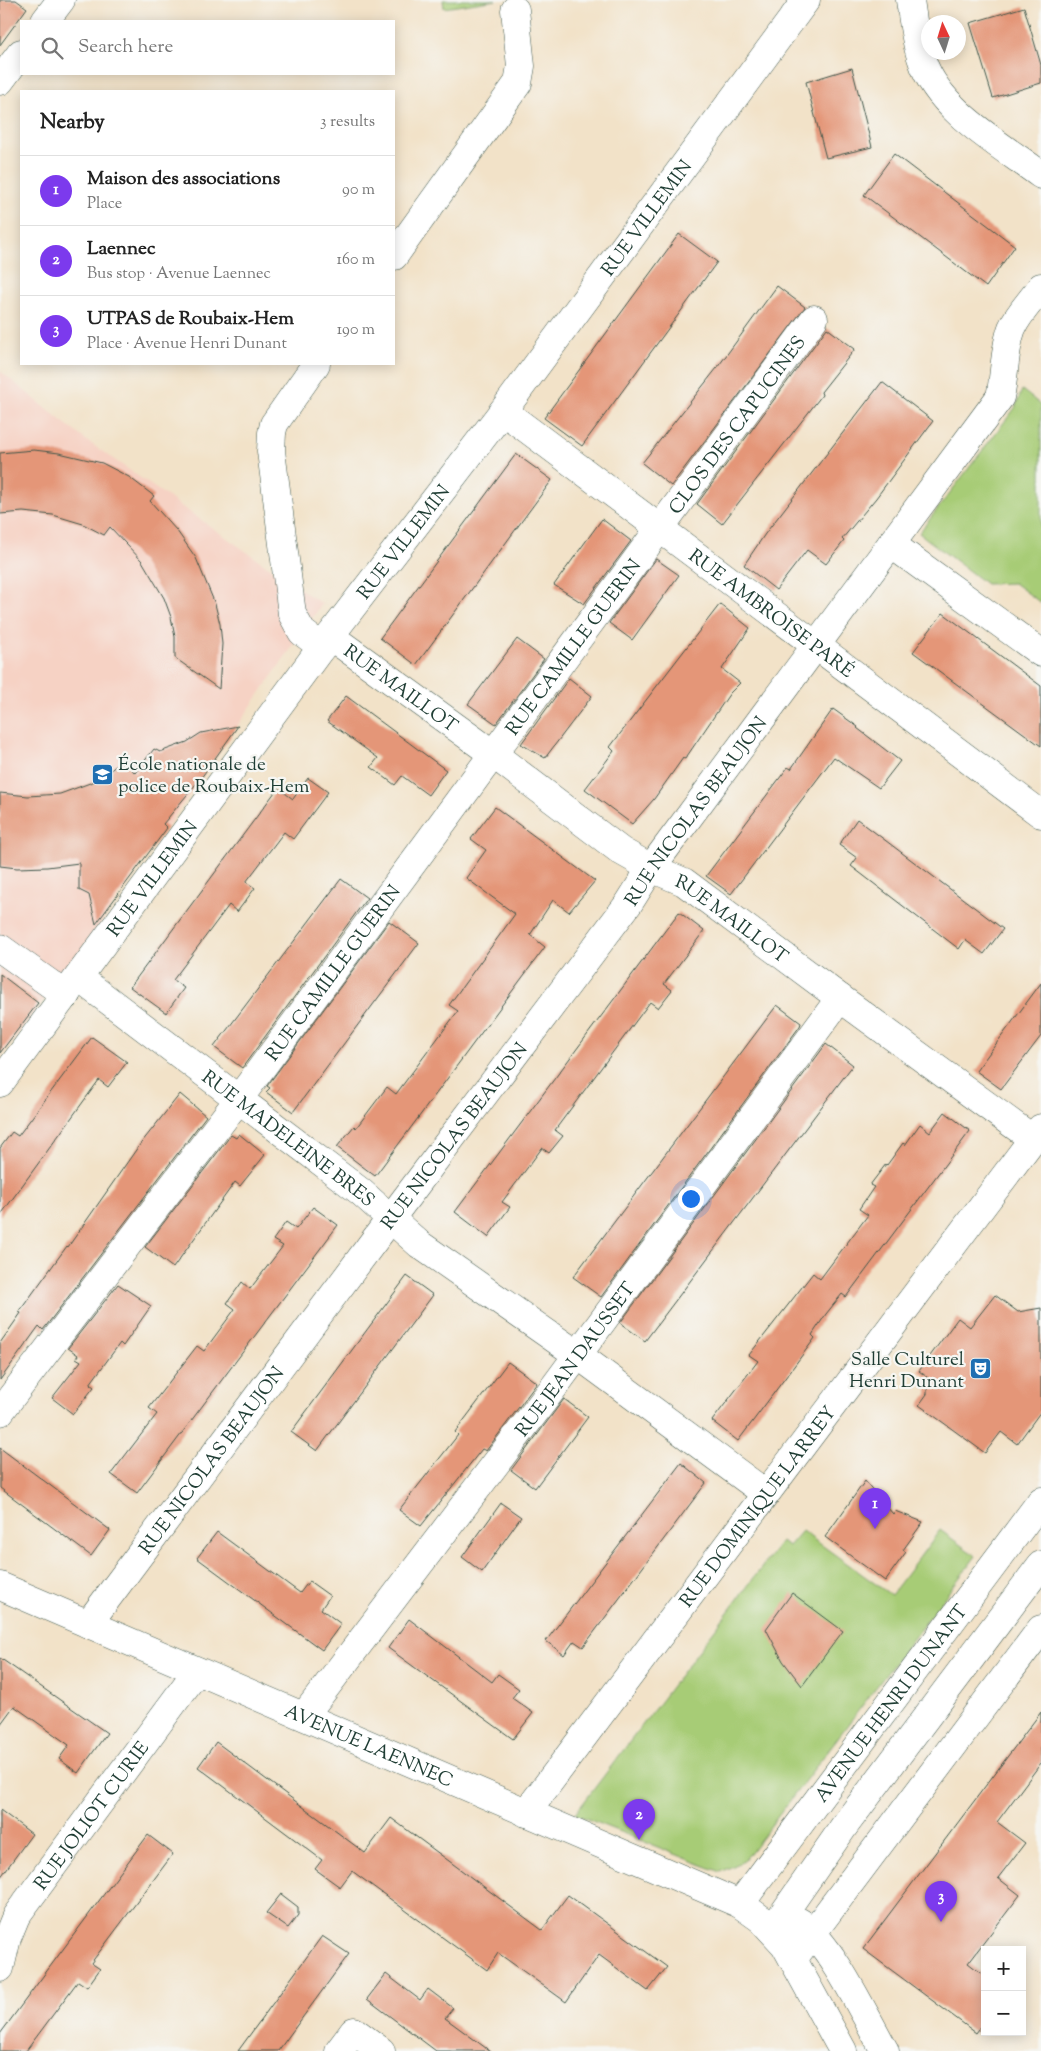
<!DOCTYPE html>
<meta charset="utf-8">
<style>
:root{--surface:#fff;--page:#f2f2f2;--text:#222;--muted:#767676;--line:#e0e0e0;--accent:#7c3aed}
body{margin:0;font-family:"Sorts Mill Goudy",serif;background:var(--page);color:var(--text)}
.controls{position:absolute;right:15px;bottom:15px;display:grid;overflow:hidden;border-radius:0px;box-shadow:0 2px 12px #0003}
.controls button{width:45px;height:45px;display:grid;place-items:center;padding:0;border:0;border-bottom:1px solid var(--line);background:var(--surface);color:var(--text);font:25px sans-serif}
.compass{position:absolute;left:921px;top:15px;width:45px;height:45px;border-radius:50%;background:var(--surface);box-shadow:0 2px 12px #0003;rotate:356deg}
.you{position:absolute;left:690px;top:1198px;width:18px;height:18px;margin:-12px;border:4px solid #fff;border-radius:50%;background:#1a73e8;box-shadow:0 0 0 8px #1a73e833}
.badge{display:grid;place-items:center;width:32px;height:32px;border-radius:50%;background:var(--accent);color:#fff;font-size:16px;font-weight:700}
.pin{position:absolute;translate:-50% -41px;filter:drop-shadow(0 1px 2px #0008)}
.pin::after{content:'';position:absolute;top:26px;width:18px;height:15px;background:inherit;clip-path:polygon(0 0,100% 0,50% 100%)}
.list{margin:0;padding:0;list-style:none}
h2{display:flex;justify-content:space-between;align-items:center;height:65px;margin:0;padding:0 20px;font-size:21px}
h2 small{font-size:16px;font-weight:400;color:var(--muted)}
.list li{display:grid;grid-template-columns:32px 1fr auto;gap:15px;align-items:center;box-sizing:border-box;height:70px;padding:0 20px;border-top:1px solid var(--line)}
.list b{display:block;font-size:19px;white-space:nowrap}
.list p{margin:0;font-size:16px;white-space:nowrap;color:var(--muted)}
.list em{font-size:16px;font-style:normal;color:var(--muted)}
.icon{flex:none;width:28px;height:28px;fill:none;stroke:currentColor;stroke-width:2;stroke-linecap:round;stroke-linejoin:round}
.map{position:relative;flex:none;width:1041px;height:2051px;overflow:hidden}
.search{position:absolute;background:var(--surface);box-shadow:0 2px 12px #0003;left:20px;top:20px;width:375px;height:55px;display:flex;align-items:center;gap:12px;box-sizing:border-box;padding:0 18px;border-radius:0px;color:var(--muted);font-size:19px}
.panel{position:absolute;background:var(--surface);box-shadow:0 2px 12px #0003;left:20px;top:90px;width:375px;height:275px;border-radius:0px}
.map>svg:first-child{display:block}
</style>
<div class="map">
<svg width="1041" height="2051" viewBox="0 0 1041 2051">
<rect width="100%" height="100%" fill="#f6f6f2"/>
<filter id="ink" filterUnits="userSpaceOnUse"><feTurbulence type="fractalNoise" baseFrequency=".02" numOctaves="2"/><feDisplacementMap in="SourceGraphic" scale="10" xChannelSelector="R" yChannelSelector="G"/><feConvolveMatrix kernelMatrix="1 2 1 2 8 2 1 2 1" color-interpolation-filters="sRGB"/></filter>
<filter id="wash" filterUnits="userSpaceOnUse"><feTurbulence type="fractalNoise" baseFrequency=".0096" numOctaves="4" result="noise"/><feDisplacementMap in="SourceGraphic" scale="20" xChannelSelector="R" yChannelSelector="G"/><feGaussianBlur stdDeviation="1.12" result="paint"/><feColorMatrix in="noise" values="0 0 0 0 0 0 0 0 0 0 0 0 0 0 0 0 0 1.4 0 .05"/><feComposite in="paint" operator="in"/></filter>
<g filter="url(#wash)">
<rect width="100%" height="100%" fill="#f2e2c8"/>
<!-- built -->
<path fill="#f6d2c4" d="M 0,371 L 83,438 L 322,604 L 85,945 L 0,1057 Z"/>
<!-- green -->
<g fill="#a7cc76" stroke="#638455">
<path d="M 443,0 L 496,0 L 444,8 Z"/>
<path d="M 1022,390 L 1041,405 L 1041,603 L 1014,583 L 986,584 L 919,533 L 1015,408 Z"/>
<path d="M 940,1530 L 976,1556 L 744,1861 L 720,1872 L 575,1814 L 781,1542 L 789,1546 L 802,1531 L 891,1595 Z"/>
</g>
<g id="blocks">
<!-- building -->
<g fill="#e49678">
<path d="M 0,0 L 16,0 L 27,8 L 0,45 Z"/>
<path d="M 1024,7 L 1041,65 L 1041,83 L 993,98 L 970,23 Z"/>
<path d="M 852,68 L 872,147 L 826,158 L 806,82 Z"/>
<path d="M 894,154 L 1015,246 L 986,287 L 864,195 Z"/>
<path d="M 679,234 L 717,262 L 582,446 L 544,418 Z"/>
<path d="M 777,286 L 805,307 L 671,486 L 642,463 L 717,368 Z"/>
<path d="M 827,328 L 855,349 L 821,392 L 822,395 L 722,524 L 697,504 Z"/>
<path d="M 882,382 L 933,421 L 876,498 L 842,539 L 844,541 L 826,564 L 807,550 L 776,590 L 744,565 L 765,534 Z"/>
<path d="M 34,450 L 59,453 L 102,463 L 129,477 L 154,496 L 150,501 L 177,531 L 196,558 L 215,604 L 220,624 L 222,644 L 219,689 L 175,658 L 175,637 L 171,617 L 164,598 L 142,561 L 110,527 L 104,535 L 83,524 L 53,515 L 23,512 L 0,514 L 0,453 Z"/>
<path d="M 516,454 L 552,480 L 416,665 L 380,638 Z"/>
<path d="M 602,519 L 631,541 L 584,604 L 554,585 Z"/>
<path d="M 656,559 L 679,575 L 632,640 L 609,623 Z"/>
<path d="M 720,604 L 750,628 L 722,669 L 740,683 L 730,693 L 685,759 L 683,758 L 654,799 L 632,824 L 585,789 L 614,751 L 610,747 Z"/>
<path d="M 943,613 L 1041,686 L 1041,746 L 913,652 Z"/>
<path d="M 517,639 L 544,659 L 496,724 L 468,704 Z"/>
<path d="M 569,678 L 592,696 L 545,758 L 521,744 Z"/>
<path d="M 346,696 L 446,770 L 428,795 L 402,776 L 395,785 L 371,767 L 378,758 L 327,721 Z"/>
<path d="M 833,709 L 858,727 L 857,728 L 900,761 L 879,788 L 834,757 L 731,894 L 706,876 L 788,767 L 791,769 Z"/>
<path d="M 238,726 L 201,778 L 163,824 L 167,828 L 96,924 L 89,895 L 79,890 L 79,863 L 47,867 L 17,868 L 0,866 L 0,793 L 28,796 L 60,794 L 90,783 L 107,773 L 123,760 L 135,773 L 154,749 L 160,752 L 187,742 L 201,733 Z"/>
<path d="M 308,778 L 328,792 L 293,839 L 284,832 L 246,882 L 255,888 L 237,912 L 229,905 L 173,980 L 184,988 L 166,1013 L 130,987 L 278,788 L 293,799 Z"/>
<path d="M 495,807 L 595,881 L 569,912 L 553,900 L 530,935 L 545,947 L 375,1176 L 337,1147 L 354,1126 L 356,1128 L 387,1087 L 396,1094 L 458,1011 L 449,1005 L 515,914 L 466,878 L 486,850 L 471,839 Z"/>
<path d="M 857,819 L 1003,929 L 984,954 L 965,940 L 959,949 L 851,866 L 857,858 L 839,845 Z"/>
<path d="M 341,879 L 367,898 L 242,1068 L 214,1047 Z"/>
<path d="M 679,912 L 704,931 L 664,984 L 672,990 L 658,1008 L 650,1002 L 555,1130 L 563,1136 L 549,1153 L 542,1148 L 502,1202 L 510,1207 L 488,1237 L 455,1212 Z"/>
<path d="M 389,921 L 419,943 L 293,1112 L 266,1092 L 270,1088 L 267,1086 Z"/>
<path d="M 0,974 L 38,1003 L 0,1053 Z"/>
<path d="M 1041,983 L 1041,1036 L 1001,1089 L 976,1071 Z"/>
<path d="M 777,1005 L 801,1023 L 800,1026 L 601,1297 L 573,1277 Z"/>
<path d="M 92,1037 L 127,1062 L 108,1087 L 99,1080 L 0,1216 L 0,1148 L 12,1132 L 18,1136 Z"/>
<path d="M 826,1044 L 853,1065 L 645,1341 L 620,1323 Z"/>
<path d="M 180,1094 L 206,1116 L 43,1330 L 39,1326 L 0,1380 L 0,1343 L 21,1313 L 19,1312 L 67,1246 L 68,1247 L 138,1147 Z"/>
<path d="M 945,1112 L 970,1131 L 846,1297 L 842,1294 L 826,1314 L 812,1335 L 815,1338 L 738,1441 L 712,1421 L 758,1361 L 749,1355 L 813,1273 L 820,1279 L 868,1215 L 859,1209 L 874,1187 L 870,1185 L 886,1164 L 887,1165 L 903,1143 L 905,1145 L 920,1124 L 930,1132 Z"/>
<path d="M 239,1134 L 265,1155 L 240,1186 L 235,1182 L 173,1268 L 145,1247 L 231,1135 L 236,1138 Z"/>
<path d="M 313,1207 L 338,1225 L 137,1493 L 111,1474 L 157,1414 L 149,1408 L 197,1346 L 204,1351 L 235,1309 L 227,1303 L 242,1282 L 250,1289 L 283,1246 L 273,1240 L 286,1222 L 296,1229 Z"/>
<path d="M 407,1276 L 433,1295 L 317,1451 L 291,1432 Z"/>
<path d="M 118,1284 L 151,1306 L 123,1346 L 120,1343 L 90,1384 L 94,1387 L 73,1414 L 52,1398 L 81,1361 L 76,1358 L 78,1355 L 68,1348 Z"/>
<path d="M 995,1295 L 1018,1312 L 1041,1308 L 1041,1411 L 1017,1444 L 1001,1432 L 985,1453 L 919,1405 L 927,1394 L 927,1377 L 919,1371 L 958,1318 L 970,1327 Z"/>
<path d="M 508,1362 L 537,1383 L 486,1451 L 482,1449 L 421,1526 L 399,1510 L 458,1435 L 455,1432 Z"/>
<path d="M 564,1399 L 588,1417 L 535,1488 L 511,1470 Z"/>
<path d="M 0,1448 L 110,1530 L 91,1556 L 0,1488 Z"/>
<path d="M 681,1463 L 706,1483 L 583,1647 L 574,1641 L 564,1655 L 546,1641 Z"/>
<path d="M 865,1481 L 893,1514 L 895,1511 L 923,1522 L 903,1550 L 906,1552 L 885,1581 L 825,1537 Z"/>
<path d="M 501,1503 L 521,1517 L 482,1572 L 462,1557 Z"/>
<path d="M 217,1532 L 300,1593 L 309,1581 L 330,1596 L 321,1609 L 341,1624 L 322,1650 L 197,1558 Z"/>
<path d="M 792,1593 L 843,1631 L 802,1686 L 783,1661 L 766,1629 Z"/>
<path d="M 409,1619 L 492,1682 L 498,1674 L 519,1689 L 512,1698 L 533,1713 L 513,1739 L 388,1648 Z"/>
<path d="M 0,1658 L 107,1733 L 78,1773 L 59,1759 L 69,1745 L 14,1706 L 0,1725 Z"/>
<path d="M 1041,1712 L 1041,1763 L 997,1822 L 1025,1843 L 998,1878 L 1020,1895 L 968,1963 L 985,1976 L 985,2021 L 976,2033 L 863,1949 Z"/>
<path d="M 216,1742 L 365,1853 L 391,1818 L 542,1930 L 568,1895 L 667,1967 L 648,1991 L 599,1955 L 566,2002 L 498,1953 L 487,1970 L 352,1871 L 340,1887 L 315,1869 L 322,1860 L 198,1767 Z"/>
<path d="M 0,1810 L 32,1834 L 0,1878 Z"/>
<path d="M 148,1835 L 173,1854 L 91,1963 L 100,1969 L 87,1987 L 78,1981 L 26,2051 L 0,2051 L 0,2034 Z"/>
<path d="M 281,1894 L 298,1907 L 298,1915 L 288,1928 L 266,1913 Z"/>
<path d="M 322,1936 L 349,1954 L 278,2051 L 238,2051 Z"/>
<path d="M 386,1974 L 420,2000 L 428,1989 L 453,2008 L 445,2018 L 490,2051 L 436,2051 L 367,1999 Z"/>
</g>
</g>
</g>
<g filter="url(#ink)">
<use href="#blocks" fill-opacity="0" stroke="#3f564a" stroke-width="1"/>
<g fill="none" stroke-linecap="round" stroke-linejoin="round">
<defs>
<g id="minor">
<path d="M 910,0 C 913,20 915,41 922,60 C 938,110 1001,145 1041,175"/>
<path d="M 45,21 L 61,0"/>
<path d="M 0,81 L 21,53"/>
<path d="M 394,256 L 518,83 L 521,66 L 515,10"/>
<path d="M 316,364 L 274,424 L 272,433 L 271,451 L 292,614 L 302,632 L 322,647"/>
<path id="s1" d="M 503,411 L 1041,814"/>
<path d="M 891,544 L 1041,653"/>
<path id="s2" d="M 330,636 L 493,754 L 621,851 L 651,868 L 684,882 L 840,998 L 1033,1139"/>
<path d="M 0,948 L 66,995"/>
<path id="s3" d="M 79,978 L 361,1192 L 419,1244 L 578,1355 L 765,1493"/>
<path id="s4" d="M 0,1083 L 330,636 L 503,411 L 806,0"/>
<path id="s5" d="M 0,1412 L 238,1100 L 814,319"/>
<path id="s6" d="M 0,1586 L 740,1904 L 761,1919 L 785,1945 L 843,2051"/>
<path id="s7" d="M 88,1624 L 391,1218 L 629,903 L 651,868 L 1000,397 C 1005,375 1004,349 1012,328 C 1018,314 1032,300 1041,287"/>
<path id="s8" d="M 304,1716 L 554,1387 L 840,998"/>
<path id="s9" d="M 526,1813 L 1041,1128"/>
<path id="s10" d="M 740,1904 L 1041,1501"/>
<path d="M 800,1922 C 834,1948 863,2013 885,2051"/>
<path d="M 772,1930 L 845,1825 L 1041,1565"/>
<path d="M 793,1959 L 1041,1629"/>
<path id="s11" d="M 0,1968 L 7,1938 L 16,1916 L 197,1671"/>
<path d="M 339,2051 L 354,2031 L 381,2051"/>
</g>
</defs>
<!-- minor casing -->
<use href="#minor" stroke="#3f564a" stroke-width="29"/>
<!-- minor -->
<use href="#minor" stroke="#fff" stroke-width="28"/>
</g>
</g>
<!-- icons -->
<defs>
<symbol id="university-square" viewBox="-11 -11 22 22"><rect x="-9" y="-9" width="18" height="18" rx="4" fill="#1f6fb2" stroke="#f6f6f2"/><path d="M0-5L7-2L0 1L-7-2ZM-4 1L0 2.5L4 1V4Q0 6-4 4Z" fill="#fff"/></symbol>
<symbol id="theatre-square" viewBox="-11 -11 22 22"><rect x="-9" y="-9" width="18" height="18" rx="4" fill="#1f6fb2" stroke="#f6f6f2"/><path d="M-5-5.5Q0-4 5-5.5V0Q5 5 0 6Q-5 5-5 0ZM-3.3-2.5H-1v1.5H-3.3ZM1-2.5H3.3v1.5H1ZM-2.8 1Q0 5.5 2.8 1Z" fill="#fff"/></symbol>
</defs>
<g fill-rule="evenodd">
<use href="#university-square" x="90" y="762" width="25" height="25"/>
<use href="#theatre-square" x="968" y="1356" width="25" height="25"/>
</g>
<g text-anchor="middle" stroke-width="4.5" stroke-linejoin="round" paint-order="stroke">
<!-- street labels -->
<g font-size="19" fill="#1f3d34" stroke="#f6f6f2">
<text dy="7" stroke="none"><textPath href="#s4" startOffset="1080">RUE VILLEMIN</textPath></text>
<text dy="7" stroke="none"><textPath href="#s5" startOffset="1232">CLOS DES CAPUCINES</textPath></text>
<text dy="7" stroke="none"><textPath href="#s4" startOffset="675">RUE VILLEMIN</textPath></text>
<text dy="7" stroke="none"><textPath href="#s1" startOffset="336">RUE AMBROISE PARÉ</textPath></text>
<text dy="7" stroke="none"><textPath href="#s5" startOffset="956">RUE CAMILLE GUERIN</textPath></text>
<text dy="7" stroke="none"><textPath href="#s2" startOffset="88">RUE MAILLOT</textPath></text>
<text dy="7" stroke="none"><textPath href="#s7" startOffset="1015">RUE NICOLAS BEAUJON</textPath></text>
<text dy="7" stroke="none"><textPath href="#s4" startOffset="255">RUE VILLEMIN</textPath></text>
<text dy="7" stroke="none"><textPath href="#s2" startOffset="492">RUE MAILLOT</textPath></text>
<text dy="7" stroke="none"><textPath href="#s5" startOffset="551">RUE CAMILLE GUERIN</textPath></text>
<text dy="7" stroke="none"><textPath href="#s7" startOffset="610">RUE NICOLAS BEAUJON</textPath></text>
<text dy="7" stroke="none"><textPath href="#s3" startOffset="264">RUE MADELEINE BRES</textPath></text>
<text dy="7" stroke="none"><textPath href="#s8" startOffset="448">RUE JEAN DAUSSET</textPath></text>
<text dy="7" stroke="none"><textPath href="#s7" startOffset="205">RUE NICOLAS BEAUJON</textPath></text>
<text dy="7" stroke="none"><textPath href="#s9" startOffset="384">RUE DOMINIQUE LARREY</textPath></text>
<text dy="7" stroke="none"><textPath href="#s10" startOffset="251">AVENUE HENRI DUNANT</textPath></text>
<text dy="7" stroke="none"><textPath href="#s6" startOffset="402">AVENUE LAENNEC</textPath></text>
<text dy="7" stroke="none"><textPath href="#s11" startOffset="180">RUE JOLIOT CURIE</textPath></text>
</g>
<!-- poi labels -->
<g font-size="19" fill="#1f3d34" stroke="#f6f6f2" text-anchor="start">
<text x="118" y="770">École nationale de<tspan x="118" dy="22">police de Roubaix-Hem</tspan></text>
<text x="964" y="1365" text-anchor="end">Salle Culturel<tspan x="964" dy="22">Henri Dunant</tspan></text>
</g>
</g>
</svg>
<div class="controls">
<button>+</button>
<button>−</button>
</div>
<svg class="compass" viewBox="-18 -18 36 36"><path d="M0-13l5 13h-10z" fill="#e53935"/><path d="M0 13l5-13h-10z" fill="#767676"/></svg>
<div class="you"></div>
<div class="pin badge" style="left:875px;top:1529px">1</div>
<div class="pin badge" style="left:639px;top:1840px">2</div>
<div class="pin badge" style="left:941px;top:1922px">3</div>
<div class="search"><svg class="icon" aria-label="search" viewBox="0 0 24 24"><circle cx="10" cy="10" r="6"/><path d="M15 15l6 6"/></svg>Search here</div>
<section class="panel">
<h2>Nearby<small>3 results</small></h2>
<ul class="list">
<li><span class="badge">1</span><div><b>Maison des associations</b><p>Place</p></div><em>90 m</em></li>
<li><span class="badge">2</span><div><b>Laennec</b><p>Bus stop · Avenue Laennec</p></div><em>160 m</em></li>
<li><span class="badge">3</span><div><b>UTPAS de Roubaix-Hem</b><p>Place · Avenue Henri Dunant</p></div><em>190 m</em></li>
</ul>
</section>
</div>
